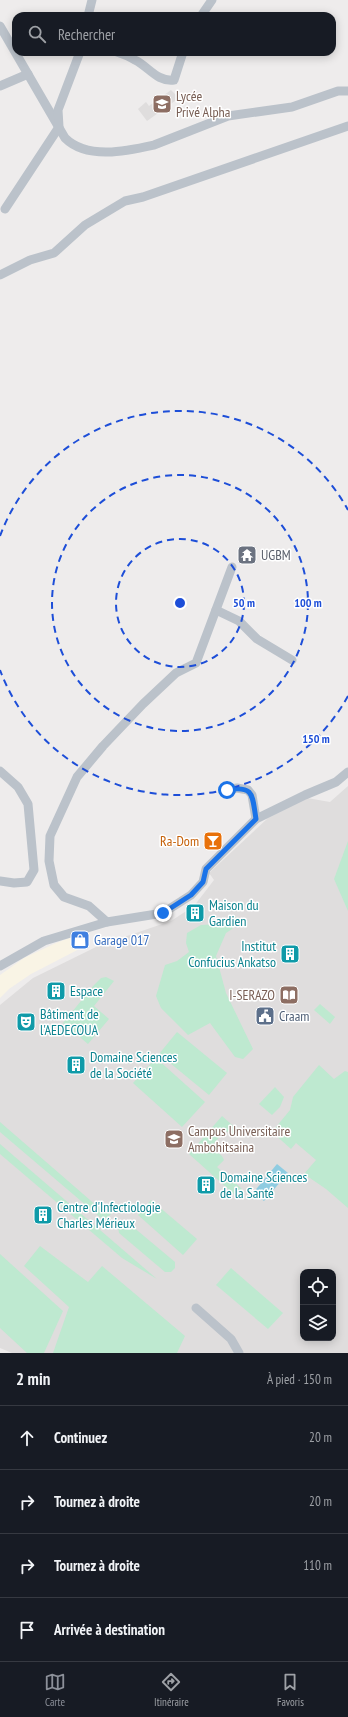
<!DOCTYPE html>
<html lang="fr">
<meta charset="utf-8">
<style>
:root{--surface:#171b24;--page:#20242c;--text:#f1f3f6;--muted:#9ea1a6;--line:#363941;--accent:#8c9099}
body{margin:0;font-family:"PT Sans Narrow",sans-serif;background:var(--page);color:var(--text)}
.controls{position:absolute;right:12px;bottom:12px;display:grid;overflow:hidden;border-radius:8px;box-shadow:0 2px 10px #0003}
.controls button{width:36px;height:36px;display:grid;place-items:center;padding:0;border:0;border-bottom:1px solid var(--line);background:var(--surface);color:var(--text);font:20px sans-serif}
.stop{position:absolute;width:12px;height:12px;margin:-9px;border:3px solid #1a73e8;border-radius:50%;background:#fff}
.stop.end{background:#1a73e8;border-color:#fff;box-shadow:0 1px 4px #0008}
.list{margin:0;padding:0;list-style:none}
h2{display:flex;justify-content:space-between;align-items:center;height:52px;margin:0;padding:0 16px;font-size:17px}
h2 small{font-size:13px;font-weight:400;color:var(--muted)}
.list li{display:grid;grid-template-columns:26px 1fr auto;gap:12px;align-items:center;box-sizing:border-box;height:64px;padding:0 16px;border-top:1px solid var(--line)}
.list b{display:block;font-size:15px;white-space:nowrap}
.list em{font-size:13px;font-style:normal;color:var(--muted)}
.icon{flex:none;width:22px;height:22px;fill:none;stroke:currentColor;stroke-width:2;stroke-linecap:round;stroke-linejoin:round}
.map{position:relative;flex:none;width:348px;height:1353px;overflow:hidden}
.search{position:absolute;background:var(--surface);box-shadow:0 2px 10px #0003;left:12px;right:12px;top:12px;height:44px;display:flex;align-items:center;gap:10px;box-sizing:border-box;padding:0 14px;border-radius:12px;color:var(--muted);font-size:15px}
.sheet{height:308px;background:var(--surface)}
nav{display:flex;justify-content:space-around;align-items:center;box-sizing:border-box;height:56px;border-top:1px solid var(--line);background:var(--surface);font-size:11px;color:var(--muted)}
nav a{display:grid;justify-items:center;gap:2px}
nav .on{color:var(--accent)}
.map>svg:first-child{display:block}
</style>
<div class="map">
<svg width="348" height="1353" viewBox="0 0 348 1353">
<rect width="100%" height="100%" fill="#eeecec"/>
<!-- commercial -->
<path fill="#f9f4e5" d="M 78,935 L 87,945 L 31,974 L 9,989 L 0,998 L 0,975 L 24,958 L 56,943 Z"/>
<!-- education -->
<g fill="#dfdddd" fill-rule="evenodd">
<path d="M 171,90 L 179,98 L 147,121 L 138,109 L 146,102 L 149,106 Z"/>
<path d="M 348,786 L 348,1353 L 12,1353 L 0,1348 L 0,1005 L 33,978 L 98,946 L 171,921 L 194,906 L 214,880 L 209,873 L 268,818 L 307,798 L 330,802 ZM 303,1272 L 333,1272 L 333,1338 L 303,1338 Z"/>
</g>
<!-- green -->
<g fill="#bee9d0">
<path d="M 348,841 L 348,911 L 334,879 Z"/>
<path d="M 236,917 L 236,922 L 232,929 L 226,933 L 216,956 L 226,993 L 253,1049 L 243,1059 L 235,1057 L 210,1023 L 188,1035 L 161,1008 L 156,996 L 165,965 L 177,961 L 189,952 L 186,943 L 187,933 L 201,925 L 218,924 Z"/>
<path d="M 106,977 L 114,981 L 94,1006 L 109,1019 L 88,1044 L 63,1023 L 94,985 L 101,978 Z"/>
<path d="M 320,1004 L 335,1017 L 330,1024 L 314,1010 Z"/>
<path d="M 177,1032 L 227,1073 L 209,1095 L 159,1054 Z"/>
<path d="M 156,1058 L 205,1102 L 182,1127 L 133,1083 Z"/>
<path d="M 319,1065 L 334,1079 L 345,1071 L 348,1072 L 348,1208 L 326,1189 L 304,1174 L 316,1160 L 296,1143 L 291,1149 L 272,1132 L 290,1110 L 293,1097 Z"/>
<path d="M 275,1087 L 284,1097 L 280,1107 L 272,1115 L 259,1104 Z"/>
<path d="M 222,1116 L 239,1131 L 234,1137 L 225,1130 L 211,1147 L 222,1156 L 224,1160 L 217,1167 L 242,1189 L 236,1196 L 189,1154 Z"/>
<path d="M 0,1122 L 105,1213 L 111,1206 L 113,1212 L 107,1218 L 101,1218 L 0,1132 Z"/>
<path d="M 0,1144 L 157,1279 L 122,1258 L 0,1154 Z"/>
<path d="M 151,1200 L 197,1239 L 183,1255 L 138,1215 Z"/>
<path d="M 126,1221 L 175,1262 L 175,1268 L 171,1272 L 165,1272 L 119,1233 L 118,1227 L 122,1222 Z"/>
<path d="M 40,1246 L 88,1282 L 102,1266 L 185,1336 L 177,1353 L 53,1353 L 69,1307 L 24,1266 Z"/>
<path d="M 0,1254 L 63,1311 L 44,1353 L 27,1353 L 0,1328 Z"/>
<path d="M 231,1268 L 283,1313 L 268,1329 L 216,1285 Z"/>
</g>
<!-- water -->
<path fill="#8fcce1" d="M 277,1164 L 288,1173 L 264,1201 L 253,1193 Z"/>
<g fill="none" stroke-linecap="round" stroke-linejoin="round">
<!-- minor -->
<g stroke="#bbc2ca" stroke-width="9">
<path d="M 88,16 L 92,0"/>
<path d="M 201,16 L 212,0"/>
<path d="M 0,26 L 65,138 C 87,160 127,151 154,145 L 228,116 L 292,107 L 338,91 L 348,91"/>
<path d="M 117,52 C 123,54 129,56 135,60 C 149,67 157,82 174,80 L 183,52"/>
<path d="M 0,86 L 28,74"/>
<path d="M 5,209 L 59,127 L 58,110 L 80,52"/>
<path d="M 0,275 L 30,260 L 54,253 L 85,225 L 125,201 L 143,197 L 348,126"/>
<path d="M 216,610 L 239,621 L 257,639 L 292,660"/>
<path d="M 0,771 L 18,787 L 28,804 L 34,870 L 27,882 L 14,883 L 0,881"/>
<path d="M 227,790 L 237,788 L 248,790 L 252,795 L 256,819"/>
<path d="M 107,922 L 89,906 L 64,897 L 54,885 L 49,861 L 50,836 L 77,777 L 103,746 L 143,704 L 176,673 L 196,663 L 232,567"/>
<path d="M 0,966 L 44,941 L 107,922 L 163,913 L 191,895 L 203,882 L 206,869 L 256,819 L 305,795 L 336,782 L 348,772"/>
<path d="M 196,1308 L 231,1339 L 239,1353"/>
</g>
</g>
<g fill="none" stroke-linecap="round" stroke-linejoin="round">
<!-- route -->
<path stroke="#1a73e8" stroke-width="5" d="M 163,913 L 191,895 L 203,882 L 206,869 L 256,819 C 252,796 255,785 227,790"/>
</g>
<!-- distance rings -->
<g fill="none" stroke="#1d4ed8" stroke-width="2" stroke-dasharray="7 5">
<circle cx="180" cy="603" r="64"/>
<circle cx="180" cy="603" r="128"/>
<path d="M348 696A192 192 0 0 1 0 670M0 536A192 192 0 0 1 348 510"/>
</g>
<!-- icons -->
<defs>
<symbol id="school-square" viewBox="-11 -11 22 22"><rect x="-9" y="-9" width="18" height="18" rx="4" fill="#8d6e63" stroke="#fff"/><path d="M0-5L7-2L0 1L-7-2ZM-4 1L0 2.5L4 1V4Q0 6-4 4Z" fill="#fff"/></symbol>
<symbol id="temple-square" viewBox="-11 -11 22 22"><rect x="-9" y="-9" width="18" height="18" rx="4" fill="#6b7280" stroke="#fff"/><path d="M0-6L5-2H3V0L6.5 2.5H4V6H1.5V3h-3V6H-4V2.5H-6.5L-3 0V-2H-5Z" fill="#fff"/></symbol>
<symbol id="bar-square" viewBox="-11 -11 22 22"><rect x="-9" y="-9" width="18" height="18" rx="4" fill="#e8710a" stroke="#fff"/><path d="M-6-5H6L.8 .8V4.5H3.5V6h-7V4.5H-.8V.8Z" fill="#fff"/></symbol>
<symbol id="building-square" viewBox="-11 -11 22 22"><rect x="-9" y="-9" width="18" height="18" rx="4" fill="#0f9aa8" stroke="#fff"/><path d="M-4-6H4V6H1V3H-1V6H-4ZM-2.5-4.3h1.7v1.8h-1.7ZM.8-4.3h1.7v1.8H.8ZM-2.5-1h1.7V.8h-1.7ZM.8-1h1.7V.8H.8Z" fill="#fff"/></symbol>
<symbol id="shop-square" viewBox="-11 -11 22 22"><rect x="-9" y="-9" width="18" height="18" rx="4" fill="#3f7fe0" stroke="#fff"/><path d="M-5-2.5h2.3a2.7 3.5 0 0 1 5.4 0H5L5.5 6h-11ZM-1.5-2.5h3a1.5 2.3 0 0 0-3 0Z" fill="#fff"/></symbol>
<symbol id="library-square" viewBox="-11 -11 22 22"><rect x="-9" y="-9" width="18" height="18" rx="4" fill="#8d6e63" stroke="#fff"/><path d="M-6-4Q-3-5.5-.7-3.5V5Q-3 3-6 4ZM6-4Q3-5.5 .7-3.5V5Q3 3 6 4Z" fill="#fff"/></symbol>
<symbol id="civic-square" viewBox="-11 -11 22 22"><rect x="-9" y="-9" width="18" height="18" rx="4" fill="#5c6f8a" stroke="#fff"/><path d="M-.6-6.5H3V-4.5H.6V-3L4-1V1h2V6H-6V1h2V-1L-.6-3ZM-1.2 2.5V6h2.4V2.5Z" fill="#fff"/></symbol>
<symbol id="theatre-square" viewBox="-11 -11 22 22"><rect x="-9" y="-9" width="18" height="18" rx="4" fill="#0f9aa8" stroke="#fff"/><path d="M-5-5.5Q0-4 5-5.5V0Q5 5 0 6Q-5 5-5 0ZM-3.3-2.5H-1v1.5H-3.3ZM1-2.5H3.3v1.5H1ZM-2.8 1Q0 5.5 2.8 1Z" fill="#fff"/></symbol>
<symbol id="university-square" viewBox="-11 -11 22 22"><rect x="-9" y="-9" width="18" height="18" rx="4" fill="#8d6e63" stroke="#fff"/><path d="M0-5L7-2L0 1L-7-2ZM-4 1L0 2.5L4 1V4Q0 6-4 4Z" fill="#fff"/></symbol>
</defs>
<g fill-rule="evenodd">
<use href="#school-square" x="151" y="93" width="22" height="22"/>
<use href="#temple-square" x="236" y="544" width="22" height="22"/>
<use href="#bar-square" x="202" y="830" width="22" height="22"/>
<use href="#building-square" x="184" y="902" width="22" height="22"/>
<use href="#shop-square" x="69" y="929" width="22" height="22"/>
<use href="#building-square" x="279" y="943" width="22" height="22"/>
<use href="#building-square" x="45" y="980" width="22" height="22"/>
<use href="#library-square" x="278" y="984" width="22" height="22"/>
<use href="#civic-square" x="254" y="1005" width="22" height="22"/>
<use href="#theatre-square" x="15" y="1011" width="22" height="22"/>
<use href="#building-square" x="65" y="1054" width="22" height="22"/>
<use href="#university-square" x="163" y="1128" width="22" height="22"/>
<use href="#building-square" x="195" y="1174" width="22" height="22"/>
<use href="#building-square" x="32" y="1204" width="22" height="22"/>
</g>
<g text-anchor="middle" stroke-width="3" stroke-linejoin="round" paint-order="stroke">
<!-- education labels -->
<g font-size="14" fill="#785e54" stroke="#fff" text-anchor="start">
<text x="176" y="101">Lycée<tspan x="176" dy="16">Privé Alpha</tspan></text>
<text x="275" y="1000" text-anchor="end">I-SERAZO</text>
<text x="188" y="1136">Campus Universitaire<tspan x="188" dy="16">Ambohitsaina</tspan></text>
</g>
<!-- worship labels -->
<g font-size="14" fill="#5b616d" stroke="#fff" text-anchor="start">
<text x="261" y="560">UGBM</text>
</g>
<!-- food labels -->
<g font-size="14" fill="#c56008" stroke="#fff" text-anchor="end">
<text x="199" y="846">Ra-Dom</text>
</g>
<!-- culture labels -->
<g font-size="14" fill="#0d838f" stroke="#fff" text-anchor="start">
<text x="209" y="910">Maison du<tspan x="209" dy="16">Gardien</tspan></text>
<text x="276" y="951" text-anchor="end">Institut<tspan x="276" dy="16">Confucius Ankatso</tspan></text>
<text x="70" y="996">Espace</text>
<text x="40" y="1019">Bâtiment de<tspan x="40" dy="16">l'AEDECOUA</tspan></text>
<text x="90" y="1062">Domaine Sciences<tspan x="90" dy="16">de la Société</tspan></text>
<text x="220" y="1182">Domaine Sciences<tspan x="220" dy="16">de la Santé</tspan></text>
<text x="57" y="1212">Centre d'Infectiologie<tspan x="57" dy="16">Charles Mérieux</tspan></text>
</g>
<!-- shop labels -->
<g font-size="14" fill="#366cbe" stroke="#fff" text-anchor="start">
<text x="94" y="945">Garage 017</text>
</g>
<!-- service labels -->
<g font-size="14" fill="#4e5e75" stroke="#fff" text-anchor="start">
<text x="279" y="1021">Craam</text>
</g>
</g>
<circle cx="180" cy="603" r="6" fill="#1d4ed8" stroke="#fff" stroke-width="2"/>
<g font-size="12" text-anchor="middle" font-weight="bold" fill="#1d4ed8" stroke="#fff" stroke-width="3" stroke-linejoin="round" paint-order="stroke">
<text x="244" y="607">50 m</text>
<text x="308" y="607">100 m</text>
<text x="316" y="743">150 m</text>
</g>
</svg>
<div class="controls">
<button><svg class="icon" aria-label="locate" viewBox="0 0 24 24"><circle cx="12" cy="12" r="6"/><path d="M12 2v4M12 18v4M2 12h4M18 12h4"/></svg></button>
<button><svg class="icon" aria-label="layers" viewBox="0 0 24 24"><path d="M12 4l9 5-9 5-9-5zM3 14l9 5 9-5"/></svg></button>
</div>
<div class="stop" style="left:227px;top:790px"></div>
<div class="stop end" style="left:163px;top:913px"></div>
<div class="search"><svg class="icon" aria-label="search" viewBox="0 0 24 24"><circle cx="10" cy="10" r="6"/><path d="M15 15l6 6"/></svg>Rechercher</div>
</div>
<section class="sheet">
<h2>2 min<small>À pied · 150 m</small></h2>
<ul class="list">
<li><svg class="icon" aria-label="ahead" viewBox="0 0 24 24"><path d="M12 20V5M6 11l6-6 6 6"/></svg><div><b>Continuez</b></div><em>20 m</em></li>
<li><svg class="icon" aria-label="right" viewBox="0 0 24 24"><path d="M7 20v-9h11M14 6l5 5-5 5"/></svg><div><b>Tournez à droite</b></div><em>20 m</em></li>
<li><svg class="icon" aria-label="right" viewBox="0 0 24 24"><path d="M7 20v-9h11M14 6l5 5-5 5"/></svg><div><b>Tournez à droite</b></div><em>110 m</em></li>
<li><svg class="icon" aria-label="arrive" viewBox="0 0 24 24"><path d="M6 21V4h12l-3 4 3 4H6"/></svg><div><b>Arrivée à destination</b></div></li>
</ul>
</section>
<nav>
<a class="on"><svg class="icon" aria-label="map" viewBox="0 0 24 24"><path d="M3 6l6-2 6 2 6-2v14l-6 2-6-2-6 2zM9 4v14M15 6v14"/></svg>Carte</a>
<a><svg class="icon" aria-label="directions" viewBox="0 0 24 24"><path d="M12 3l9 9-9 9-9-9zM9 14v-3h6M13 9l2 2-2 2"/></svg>Itinéraire</a>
<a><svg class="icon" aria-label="saved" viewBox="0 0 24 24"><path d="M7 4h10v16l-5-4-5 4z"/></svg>Favoris</a>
</nav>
